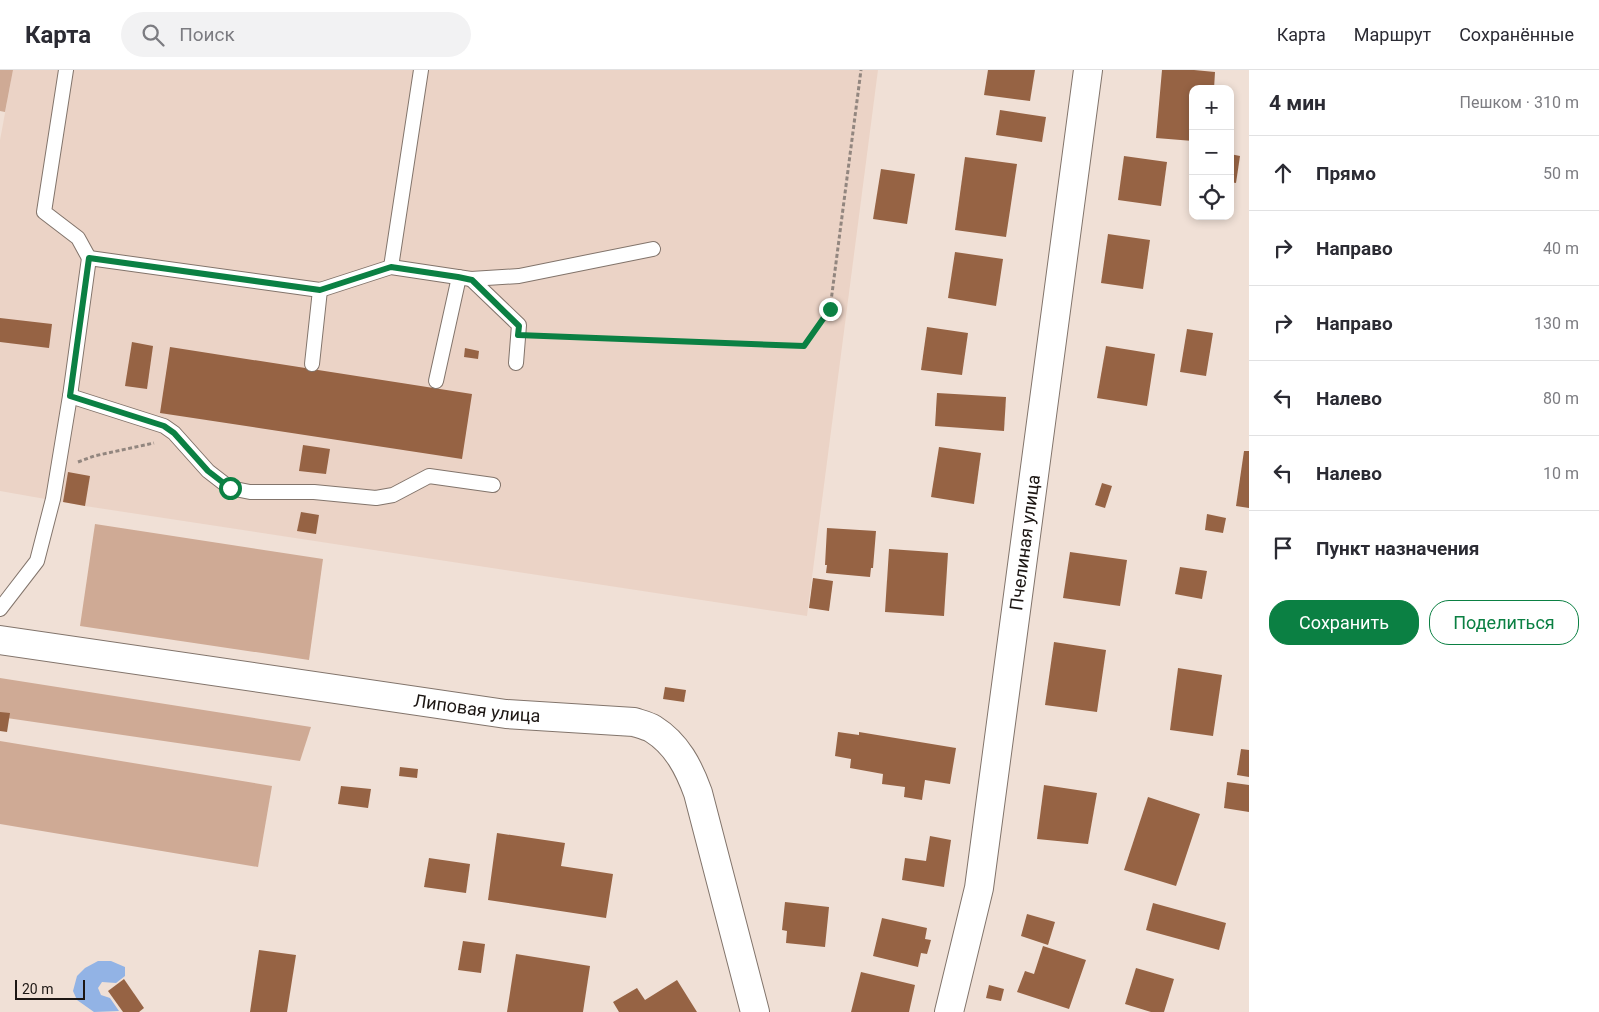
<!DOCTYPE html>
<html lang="ru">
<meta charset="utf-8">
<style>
:root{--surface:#fff;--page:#f2f2f3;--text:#2b2b33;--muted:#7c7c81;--line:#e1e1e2;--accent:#0b8043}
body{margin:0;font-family:Roboto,sans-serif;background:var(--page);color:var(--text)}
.controls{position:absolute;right:15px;top:15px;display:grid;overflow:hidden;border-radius:10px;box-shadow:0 2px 8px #0003}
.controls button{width:45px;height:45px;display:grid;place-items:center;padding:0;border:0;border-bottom:1px solid var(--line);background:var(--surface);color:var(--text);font:25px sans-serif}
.scale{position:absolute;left:15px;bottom:12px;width:70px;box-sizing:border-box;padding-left:5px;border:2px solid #1c1613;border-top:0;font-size:14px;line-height:18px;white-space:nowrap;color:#1c1613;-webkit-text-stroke:4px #f0e0d6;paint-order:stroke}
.stop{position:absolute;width:15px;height:15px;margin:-11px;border:4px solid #0b8043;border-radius:50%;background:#fff}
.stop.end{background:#0b8043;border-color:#fff;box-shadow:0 1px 5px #0008}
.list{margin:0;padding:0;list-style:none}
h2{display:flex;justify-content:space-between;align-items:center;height:65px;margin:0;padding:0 20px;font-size:21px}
h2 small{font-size:16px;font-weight:400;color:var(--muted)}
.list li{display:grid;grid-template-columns:32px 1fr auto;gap:15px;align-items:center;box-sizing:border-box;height:75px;padding:0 20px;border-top:1px solid var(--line)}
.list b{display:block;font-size:19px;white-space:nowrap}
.list em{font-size:16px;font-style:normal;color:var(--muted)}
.actions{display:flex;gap:10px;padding:15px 20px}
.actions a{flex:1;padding:11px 0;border:1px solid var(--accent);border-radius:20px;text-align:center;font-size:18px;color:var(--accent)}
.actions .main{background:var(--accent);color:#fff}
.icon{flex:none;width:28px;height:28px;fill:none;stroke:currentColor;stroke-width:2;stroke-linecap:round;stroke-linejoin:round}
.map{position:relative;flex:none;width:1249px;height:942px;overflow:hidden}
header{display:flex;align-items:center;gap:30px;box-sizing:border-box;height:70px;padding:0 25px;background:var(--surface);border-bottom:1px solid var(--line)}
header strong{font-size:24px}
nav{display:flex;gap:28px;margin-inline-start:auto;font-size:18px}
.search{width:350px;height:45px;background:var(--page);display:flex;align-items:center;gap:12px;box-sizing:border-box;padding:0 18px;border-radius:28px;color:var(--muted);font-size:19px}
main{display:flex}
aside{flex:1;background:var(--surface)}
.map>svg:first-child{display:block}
</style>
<header>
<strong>Карта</strong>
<div class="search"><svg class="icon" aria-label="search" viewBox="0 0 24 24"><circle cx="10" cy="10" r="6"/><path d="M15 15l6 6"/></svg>Поиск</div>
<nav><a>Карта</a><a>Маршрут</a><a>Сохранённые</a></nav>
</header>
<main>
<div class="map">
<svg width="1249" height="942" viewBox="0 0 1249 942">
<rect width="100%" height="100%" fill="#f0e0d6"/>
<!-- built -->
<path fill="#ebd3c6" d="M 13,0 L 878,0 L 807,546 L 85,436 L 0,421 L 0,70 Z"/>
<!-- green -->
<g fill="#cfaa95">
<path d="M 0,0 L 13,0 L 5,42 L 0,41 Z"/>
<path d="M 95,454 L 323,489 L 309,590 L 80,556 Z"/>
<path d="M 0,608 L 311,657 L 300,691 L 0,647 Z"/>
<path d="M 0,671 L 272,716 L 258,797 L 0,754 Z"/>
</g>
<!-- water -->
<path fill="#92b3e5" d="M 98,891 L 111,891 L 125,897 L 125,906 L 116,913 L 102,912 L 98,918 L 101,925 L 110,928 L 119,941 L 94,942 L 77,930 L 73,921 L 77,906 L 85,898 Z"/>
<!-- building -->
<g fill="#966344">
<path d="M 988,0 L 1035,0 L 1030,31 L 984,25 Z"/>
<path d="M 1162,0 L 1194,0 L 1215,2 L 1214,19 L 1193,19 L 1193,71 L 1156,68 Z"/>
<path d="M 1000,40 L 1046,47 L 1042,72 L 996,65 Z"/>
<path d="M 1230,84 L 1240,86 L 1236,113 L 1230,112 Z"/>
<path d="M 1124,86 L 1167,92 L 1161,136 L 1118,130 Z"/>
<path d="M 965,87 L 1017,94 L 1006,167 L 955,160 Z"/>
<path d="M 881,99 L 915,104 L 907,154 L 873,149 Z"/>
<path d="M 1108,164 L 1150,170 L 1143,219 L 1101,213 Z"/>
<path d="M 955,182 L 1003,189 L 996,236 L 948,228 Z"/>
<path d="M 0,248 L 52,254 L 49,278 L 0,272 Z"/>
<path d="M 927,257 L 968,263 L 962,305 L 921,300 Z"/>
<path d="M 1187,259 L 1213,263 L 1206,306 L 1180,302 Z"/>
<path d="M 132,272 L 153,276 L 147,319 L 125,316 Z"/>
<path d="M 1106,276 L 1155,284 L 1147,336 L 1097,328 Z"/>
<path d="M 170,277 L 472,324 L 462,389 L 160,343 Z"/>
<path d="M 465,278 L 479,281 L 478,289 L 464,287 Z"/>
<path d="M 937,323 L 1006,327 L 1004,361 L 935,356 Z"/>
<path d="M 303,375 L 330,379 L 326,404 L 299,401 Z"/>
<path d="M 939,377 L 981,383 L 974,434 L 931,427 Z"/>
<path d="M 1244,381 L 1249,381 L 1249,438 L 1236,436 Z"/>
<path d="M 68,402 L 90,406 L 85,436 L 63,432 Z"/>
<path d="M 1102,413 L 1112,416 L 1105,438 L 1095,435 Z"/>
<path d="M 301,442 L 319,445 L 316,464 L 297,461 Z"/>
<path d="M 1207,444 L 1226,448 L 1223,463 L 1205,460 Z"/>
<path d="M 827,458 L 876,461 L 873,498 L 871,498 L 870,507 L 826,503 L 827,495 L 825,495 Z"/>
<path d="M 889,479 L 948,483 L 944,546 L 885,542 Z"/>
<path d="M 1070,482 L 1127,490 L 1120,536 L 1063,528 Z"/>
<path d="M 1180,497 L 1207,501 L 1202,529 L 1175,524 Z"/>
<path d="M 813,508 L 833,511 L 829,541 L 809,538 Z"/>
<path d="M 1054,572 L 1106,580 L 1097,642 L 1045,635 Z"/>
<path d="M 1178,598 L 1222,605 L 1213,666 L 1170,660 Z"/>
<path d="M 665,617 L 686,620 L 684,632 L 663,629 Z"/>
<path d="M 0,642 L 10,643 L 7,662 L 0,661 Z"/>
<path d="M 838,662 L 859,665 L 859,662 L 956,678 L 950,714 L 925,710 L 922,730 L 904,727 L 905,717 L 882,714 L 883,704 L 850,698 L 851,689 L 835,686 Z"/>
<path d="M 1241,679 L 1249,680 L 1249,707 L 1237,705 Z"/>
<path d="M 400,697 L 418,699 L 417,708 L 399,706 Z"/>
<path d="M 1227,712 L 1249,715 L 1249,742 L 1224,738 Z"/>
<path d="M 1044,715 L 1097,723 L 1088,774 L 1037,769 Z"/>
<path d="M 341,716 L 371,719 L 368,738 L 338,734 Z"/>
<path d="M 1148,727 L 1200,744 L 1176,816 L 1124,800 Z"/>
<path d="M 497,763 L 565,773 L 561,796 L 613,804 L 606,848 L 488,830 Z"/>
<path d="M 930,766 L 951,770 L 944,817 L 902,810 L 905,788 L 926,791 Z"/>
<path d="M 429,788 L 470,794 L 466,823 L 424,817 Z"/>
<path d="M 785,832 L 829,837 L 825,877 L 786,873 L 787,861 L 782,860 Z"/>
<path d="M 1153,833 L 1226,853 L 1219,880 L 1146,860 Z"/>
<path d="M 1027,844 L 1055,852 L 1048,875 L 1021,866 Z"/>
<path d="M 882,848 L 927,858 L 925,869 L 931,870 L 927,884 L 921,883 L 918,897 L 873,886 Z"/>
<path d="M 463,871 L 485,874 L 481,903 L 458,900 Z"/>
<path d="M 1043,876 L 1086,890 L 1069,939 L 1017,922 L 1025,901 L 1034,904 Z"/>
<path d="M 259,880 L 296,885 L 287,942 L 250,942 Z"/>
<path d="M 516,884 L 590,896 L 583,942 L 507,942 Z"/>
<path d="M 1136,898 L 1174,909 L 1164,942 L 1151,942 L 1125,934 Z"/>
<path d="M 861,902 L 915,915 L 909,942 L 851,942 Z"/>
<path d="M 124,909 L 144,938 L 139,942 L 123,942 L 108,921 Z"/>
<path d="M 677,910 L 697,942 L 619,942 L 613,932 L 637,918 L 645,930 Z"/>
<path d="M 989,915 L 1004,919 L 1001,931 L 986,928 Z"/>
</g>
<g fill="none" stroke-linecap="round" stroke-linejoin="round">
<defs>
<g id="service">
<path d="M 66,0 L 44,142 L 78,168 L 89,188"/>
<path d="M 391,197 L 421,0"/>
<path d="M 471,209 L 519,255 L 516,293"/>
<path d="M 312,294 L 320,220"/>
<path d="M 436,311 L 459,207"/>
<path d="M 70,326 L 164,356 L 174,363 L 208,401 L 230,418 L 250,422 L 314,422 L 376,428 L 393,425 L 429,406 L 493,415"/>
<path d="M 0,539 L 37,491 L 53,429 L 70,326 L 89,188 L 320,220 L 391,197 L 471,209 L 519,206 L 653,179"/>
</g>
<g id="minor">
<path id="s1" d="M 0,570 L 506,644 L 634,652 C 640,654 648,656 653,659 C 677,674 689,698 698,723 L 755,942"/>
<path id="s2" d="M 949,942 L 979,818 L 1088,0"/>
</g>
</defs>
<!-- service casing -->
<use href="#service" stroke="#82746b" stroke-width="16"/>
<!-- minor casing -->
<use href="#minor" stroke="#82746b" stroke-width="30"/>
<!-- path -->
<g stroke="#92867f" stroke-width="3" stroke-dasharray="4 2.5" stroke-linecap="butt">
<path d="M 537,265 L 804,276 L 830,239 L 861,0"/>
<path d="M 78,392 L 94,386 L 154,373"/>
</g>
<!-- service -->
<use href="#service" stroke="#fff" stroke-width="14"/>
<!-- minor -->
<use href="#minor" stroke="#fff" stroke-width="28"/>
</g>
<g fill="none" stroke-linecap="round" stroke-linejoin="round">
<!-- route -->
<path stroke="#0b8043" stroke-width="6" d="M 230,418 L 208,401 L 174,363 L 164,356 L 70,326 L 89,188 L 320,220 L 391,197 L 458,207 L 472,210 L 519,256 L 518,265 L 804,276 L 830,239"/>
</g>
<g text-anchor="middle" stroke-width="5" stroke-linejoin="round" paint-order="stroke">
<!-- street labels -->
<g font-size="18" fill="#1c1613" stroke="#f0e0d6">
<text dy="6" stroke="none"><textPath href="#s2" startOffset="476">Пчелиная улица</textPath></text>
<text dy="6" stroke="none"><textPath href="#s1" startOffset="482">Липовая улица</textPath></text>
</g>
</g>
</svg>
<div class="controls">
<button>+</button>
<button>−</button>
<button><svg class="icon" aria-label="locate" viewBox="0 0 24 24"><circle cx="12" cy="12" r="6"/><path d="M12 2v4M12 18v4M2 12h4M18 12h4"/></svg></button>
</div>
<div class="scale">20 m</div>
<div class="stop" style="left:230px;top:418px"></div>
<div class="stop end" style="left:830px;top:239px"></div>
</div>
<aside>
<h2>4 мин<small>Пешком · 310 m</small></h2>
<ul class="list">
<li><svg class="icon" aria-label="ahead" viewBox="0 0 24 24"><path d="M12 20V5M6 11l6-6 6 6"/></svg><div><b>Прямо</b></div><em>50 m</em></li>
<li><svg class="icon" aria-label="right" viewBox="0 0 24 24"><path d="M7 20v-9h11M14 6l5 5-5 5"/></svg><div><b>Направо</b></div><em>40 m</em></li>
<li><svg class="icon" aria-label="right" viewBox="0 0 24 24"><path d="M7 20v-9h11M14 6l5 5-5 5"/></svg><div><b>Направо</b></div><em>130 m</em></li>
<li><svg class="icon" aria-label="left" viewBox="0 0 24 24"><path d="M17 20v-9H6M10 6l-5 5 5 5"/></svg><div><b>Налево</b></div><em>80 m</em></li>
<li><svg class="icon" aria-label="left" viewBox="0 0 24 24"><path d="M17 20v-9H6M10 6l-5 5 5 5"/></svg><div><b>Налево</b></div><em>10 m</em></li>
<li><svg class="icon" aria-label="arrive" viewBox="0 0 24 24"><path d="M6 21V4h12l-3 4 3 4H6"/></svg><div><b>Пункт назначения</b></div></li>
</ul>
<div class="actions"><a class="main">Сохранить</a><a>Поделиться</a></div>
</aside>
</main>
